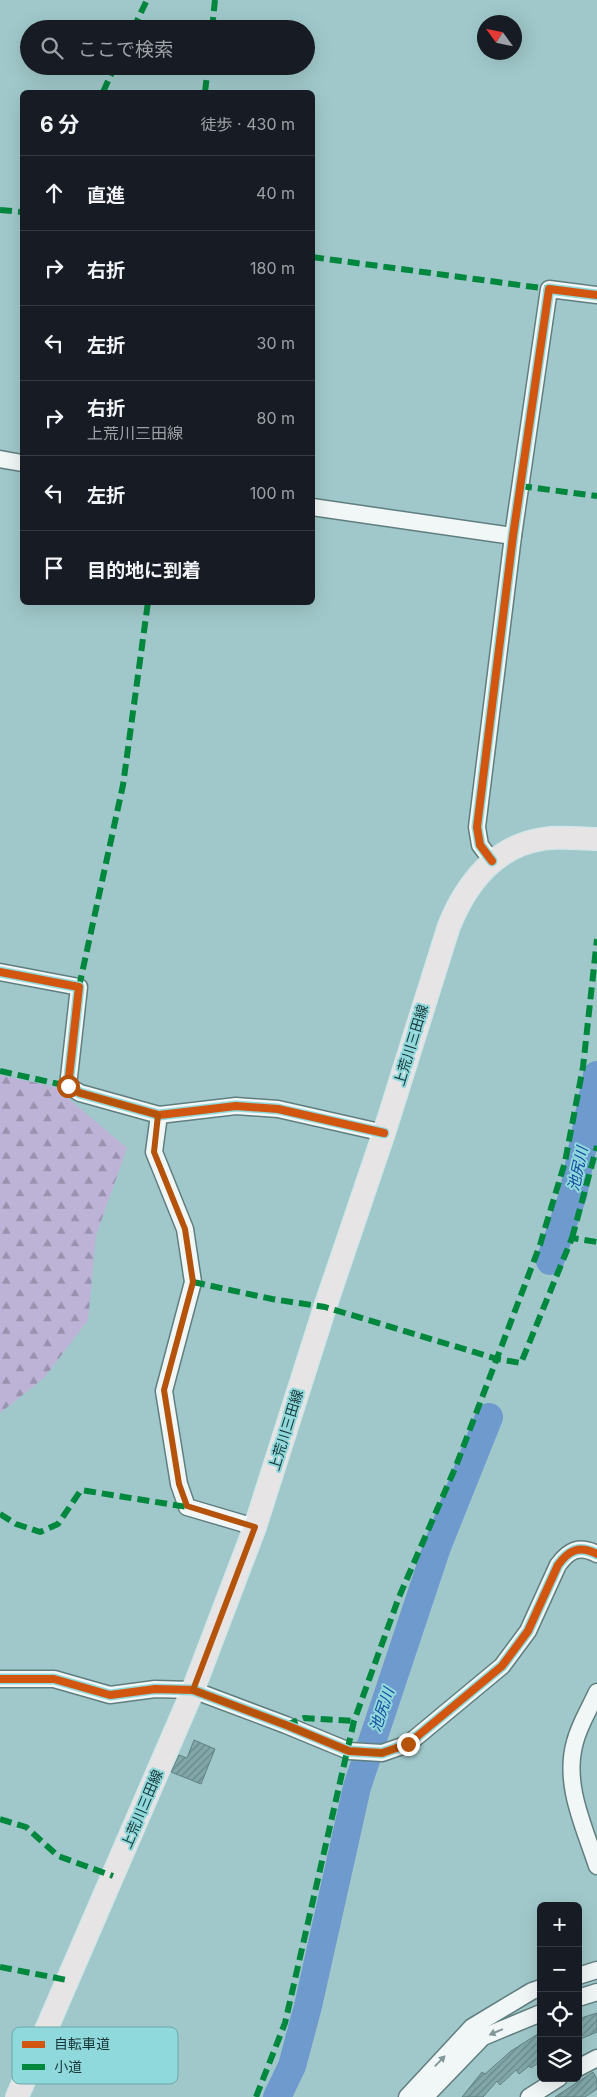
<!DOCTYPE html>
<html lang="ja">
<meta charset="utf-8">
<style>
:root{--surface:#171b24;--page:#20242c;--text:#f1f3f6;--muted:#9ea1a6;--line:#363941}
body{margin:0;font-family:Inter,"Noto Sans JP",sans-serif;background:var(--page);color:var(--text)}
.controls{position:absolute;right:15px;bottom:15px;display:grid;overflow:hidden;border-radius:8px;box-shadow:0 5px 20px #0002}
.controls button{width:45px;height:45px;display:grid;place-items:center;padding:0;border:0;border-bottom:1px solid var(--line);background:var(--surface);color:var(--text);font:25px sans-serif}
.compass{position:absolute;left:477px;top:15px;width:45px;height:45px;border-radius:50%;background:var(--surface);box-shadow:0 5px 20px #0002;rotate:303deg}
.stop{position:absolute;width:15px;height:15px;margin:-11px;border:4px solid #b45309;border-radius:50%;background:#fff}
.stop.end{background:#b45309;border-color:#fff;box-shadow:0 1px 5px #0008}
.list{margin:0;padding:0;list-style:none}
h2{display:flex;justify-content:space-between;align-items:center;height:65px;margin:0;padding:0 20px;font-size:21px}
h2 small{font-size:16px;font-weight:400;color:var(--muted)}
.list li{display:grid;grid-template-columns:32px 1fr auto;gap:15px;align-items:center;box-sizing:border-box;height:75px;padding:0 20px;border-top:1px solid var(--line)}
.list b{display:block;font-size:19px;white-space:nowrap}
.list p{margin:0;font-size:16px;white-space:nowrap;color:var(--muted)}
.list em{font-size:16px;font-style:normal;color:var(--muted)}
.icon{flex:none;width:28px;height:28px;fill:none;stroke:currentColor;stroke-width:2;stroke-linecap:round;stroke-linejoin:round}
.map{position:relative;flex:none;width:597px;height:2097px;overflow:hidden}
.search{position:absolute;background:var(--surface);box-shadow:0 5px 20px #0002;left:20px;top:20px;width:295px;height:55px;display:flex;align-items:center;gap:12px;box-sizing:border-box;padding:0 18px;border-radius:28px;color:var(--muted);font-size:19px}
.panel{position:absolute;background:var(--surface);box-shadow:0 5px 20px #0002;left:20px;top:90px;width:295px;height:515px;border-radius:8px}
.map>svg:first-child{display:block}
</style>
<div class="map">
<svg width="597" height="2097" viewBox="0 0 597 2097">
<defs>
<pattern id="forest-firs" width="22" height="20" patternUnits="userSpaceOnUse" patternTransform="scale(1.25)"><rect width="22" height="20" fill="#bdb3d7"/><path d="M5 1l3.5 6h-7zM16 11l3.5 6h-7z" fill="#9992af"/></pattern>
<pattern id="building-hatch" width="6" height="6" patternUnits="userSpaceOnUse" patternTransform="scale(1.25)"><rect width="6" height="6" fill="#81a7a9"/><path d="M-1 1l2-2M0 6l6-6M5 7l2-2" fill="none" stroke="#69898b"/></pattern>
</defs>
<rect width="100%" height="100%" fill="#a0c8ca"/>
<!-- forest -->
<path fill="url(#forest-firs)" d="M 0,1075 L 55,1087 L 127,1148 L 96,1235 L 88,1320 L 44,1378 L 0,1413 Z"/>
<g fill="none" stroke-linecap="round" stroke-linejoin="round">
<!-- river -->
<g stroke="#6f9ace" stroke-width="28">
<path d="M 550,1261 L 573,1195 L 597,1075"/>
<path d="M 277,2097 L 292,2066 L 308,2006 L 357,1787 L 437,1547 L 489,1417"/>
</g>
</g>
<!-- building -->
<g fill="url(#building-hatch)" stroke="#5f8283">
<path d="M 194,1740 L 215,1749 L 201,1784 L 171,1772 L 179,1755 L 187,1758 Z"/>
<path d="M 597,2013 L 597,2032 L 578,2040 L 578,2019 Z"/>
<path d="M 541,2032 L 541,2061 L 531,2068 L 529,2066 L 519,2074 L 516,2070 L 500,2085 L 497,2081 L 483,2097 L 462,2097 L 482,2072 L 485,2074 L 511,2051 Z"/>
<path d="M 593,2072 L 597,2079 L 597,2089 L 585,2097 L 555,2097 Z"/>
</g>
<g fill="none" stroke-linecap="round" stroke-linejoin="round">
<defs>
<g id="minor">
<path d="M 0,459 L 22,463"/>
<path d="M 312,507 L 513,536"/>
<path d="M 492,861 L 480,845 L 477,827 L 513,536 L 549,289 L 597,295"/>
<path d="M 0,972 L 79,987 L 68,1086 L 80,1093 L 159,1115 L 236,1106 L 278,1109 L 384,1133"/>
<path d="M 159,1115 L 154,1152 L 185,1229 L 193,1282 L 164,1391 L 179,1484 L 187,1507 L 255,1527"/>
<path d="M 0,1679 L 54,1679 L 110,1695 L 155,1689 L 193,1690 L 286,1725 L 349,1751 L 382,1753 L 408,1744 L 502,1666 L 528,1631 L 558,1565 C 569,1550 579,1545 597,1554"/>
<path d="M 597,1692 C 590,1708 579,1725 575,1742 C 563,1784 584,1826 597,1866"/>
<path d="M 578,1976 L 597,1970"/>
<path d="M 578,1998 L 597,1992"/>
<path d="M 578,2068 L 597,2058"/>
<path d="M 407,2097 L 472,2027 L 532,1991 L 541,1988"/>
<path d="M 425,2097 L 483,2037 L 541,2013"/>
<path d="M 529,2097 L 559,2078"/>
</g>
<path id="major" d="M 17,2097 L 193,1690 L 255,1527 L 325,1307 L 384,1133 L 449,926 C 466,884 495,846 543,839 C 561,836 579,839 597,839"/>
</defs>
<!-- minor casing -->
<use href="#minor" stroke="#607e7f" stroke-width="19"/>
<!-- major casing -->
<use href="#major" stroke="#d4e6e7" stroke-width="24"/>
<!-- minor -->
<use href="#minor" stroke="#f1f7f7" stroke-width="16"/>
<!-- major -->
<use href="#major" stroke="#e7e4e5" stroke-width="21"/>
<!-- quiet -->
<g stroke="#00873e" stroke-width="6" stroke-dasharray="12 6" stroke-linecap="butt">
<path d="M 133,29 L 147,0"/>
<path d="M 212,29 L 215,0"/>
<path d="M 103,92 L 115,66"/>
<path d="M 205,92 L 208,66"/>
<path d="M 0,210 L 22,212"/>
<path d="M 312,257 L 549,289"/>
<path d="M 520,486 L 597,496"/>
<path d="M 79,987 L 123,785 L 148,602"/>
<path d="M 0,1071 L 68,1086"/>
<path d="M 572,1238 L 597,1146"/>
<path d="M 193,1282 L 272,1299 L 325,1307 L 497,1359 L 521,1363 L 572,1238 L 597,1242"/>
<path d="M 0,1514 L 16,1524 L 40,1532 L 58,1524 L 81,1490 L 187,1507"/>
<path d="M 286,1725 L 304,1718 L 354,1721"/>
<path d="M 0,1819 L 26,1827 L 58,1856 L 113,1876"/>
<path d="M 0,1967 L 67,1980"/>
<path d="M 256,2097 L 285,2023 L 354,1721 L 399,1597 L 456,1466 L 540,1245 L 565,1162 L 583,1067 L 597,939"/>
</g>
<defs>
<g id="cycleway">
<path d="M 492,861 L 480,845 L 477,827 L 513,536 L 549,289 L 597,295"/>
<path d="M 0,972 L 79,987 L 68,1086 L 80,1093 L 159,1115 L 236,1106 L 278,1109 L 384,1133"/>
<path d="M 0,1679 L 54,1679 L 110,1695 L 155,1689 L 193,1690 L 286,1725 L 349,1751 L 382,1753 L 408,1744 L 502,1666 L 528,1631 L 558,1565 C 569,1550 579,1545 597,1554"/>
</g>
</defs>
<!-- cycleway casing -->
<use href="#cycleway" stroke="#8fd8db" stroke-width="11"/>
<!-- cycleway -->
<use href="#cycleway" stroke="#d35610" stroke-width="8"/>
</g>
<!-- one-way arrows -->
<defs><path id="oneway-solid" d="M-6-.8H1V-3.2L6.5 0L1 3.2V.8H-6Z" transform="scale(1.25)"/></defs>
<g fill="#849798">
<use href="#oneway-solid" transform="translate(496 2032) rotate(157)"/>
<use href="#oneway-solid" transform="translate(440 2061) rotate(-46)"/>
</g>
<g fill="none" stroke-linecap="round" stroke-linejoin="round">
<!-- route -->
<path stroke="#b45309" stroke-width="6" d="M 68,1086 L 80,1093 L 158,1115 L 154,1152 L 185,1229 L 193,1282 L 164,1390 L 179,1484 L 187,1506 L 255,1527 L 193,1690 L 286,1725 L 349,1751 L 382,1753 L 408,1744"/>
</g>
<g text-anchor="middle" stroke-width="4" stroke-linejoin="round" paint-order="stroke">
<!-- street labels -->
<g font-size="14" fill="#183738" stroke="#8fd8db">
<text transform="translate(411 1045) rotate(-73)" y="5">上荒川三田線</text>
<text transform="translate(286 1430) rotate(-73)" y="5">上荒川三田線</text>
<text transform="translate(142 1809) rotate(-67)" y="5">上荒川三田線</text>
</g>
<!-- water labels -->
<g font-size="15" font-style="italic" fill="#134ba0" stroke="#8fd8db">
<text transform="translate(578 1169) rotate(-78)" y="5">池尻川</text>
<text transform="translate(382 1710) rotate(-71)" y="5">池尻川</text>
</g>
</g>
<!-- legend -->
<rect x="12" y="2027" width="166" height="57" rx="8" fill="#8fd8db" stroke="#6ba8aa" stroke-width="1"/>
<rect x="22" y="2041" width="23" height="7" fill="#d35610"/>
<rect x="22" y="2064" width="23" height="6" fill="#00873e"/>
<g font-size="14" fill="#183738">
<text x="54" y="2049">自転車道</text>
<text x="54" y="2072">小道</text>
</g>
</svg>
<div class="controls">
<button>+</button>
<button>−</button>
<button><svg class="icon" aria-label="locate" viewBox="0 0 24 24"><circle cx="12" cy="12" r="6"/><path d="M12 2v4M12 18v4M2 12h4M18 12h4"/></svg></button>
<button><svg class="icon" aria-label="layers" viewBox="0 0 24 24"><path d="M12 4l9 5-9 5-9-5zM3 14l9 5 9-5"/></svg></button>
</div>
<svg class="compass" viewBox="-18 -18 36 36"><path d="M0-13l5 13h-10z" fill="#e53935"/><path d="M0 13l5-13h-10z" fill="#9ea1a6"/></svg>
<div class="stop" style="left:68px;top:1086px"></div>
<div class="stop end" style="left:408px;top:1744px"></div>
<div class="search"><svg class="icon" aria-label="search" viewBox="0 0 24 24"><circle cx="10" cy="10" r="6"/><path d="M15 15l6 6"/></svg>ここで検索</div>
<section class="panel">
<h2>6 分<small>徒歩 · 430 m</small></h2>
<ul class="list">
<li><svg class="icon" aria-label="ahead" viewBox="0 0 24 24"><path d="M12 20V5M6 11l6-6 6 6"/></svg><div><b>直進</b></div><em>40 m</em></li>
<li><svg class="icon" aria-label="right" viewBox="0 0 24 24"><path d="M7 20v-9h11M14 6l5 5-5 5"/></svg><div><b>右折</b></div><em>180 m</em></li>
<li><svg class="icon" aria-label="left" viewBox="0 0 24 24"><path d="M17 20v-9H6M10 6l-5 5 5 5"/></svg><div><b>左折</b></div><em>30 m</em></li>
<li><svg class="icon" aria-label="right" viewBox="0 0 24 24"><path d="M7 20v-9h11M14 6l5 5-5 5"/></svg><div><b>右折</b><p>上荒川三田線</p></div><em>80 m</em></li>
<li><svg class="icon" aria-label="left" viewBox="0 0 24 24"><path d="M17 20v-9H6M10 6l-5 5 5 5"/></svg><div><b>左折</b></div><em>100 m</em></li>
<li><svg class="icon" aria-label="arrive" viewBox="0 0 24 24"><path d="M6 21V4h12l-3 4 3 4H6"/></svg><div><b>目的地に到着</b></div></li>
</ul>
</section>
</div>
